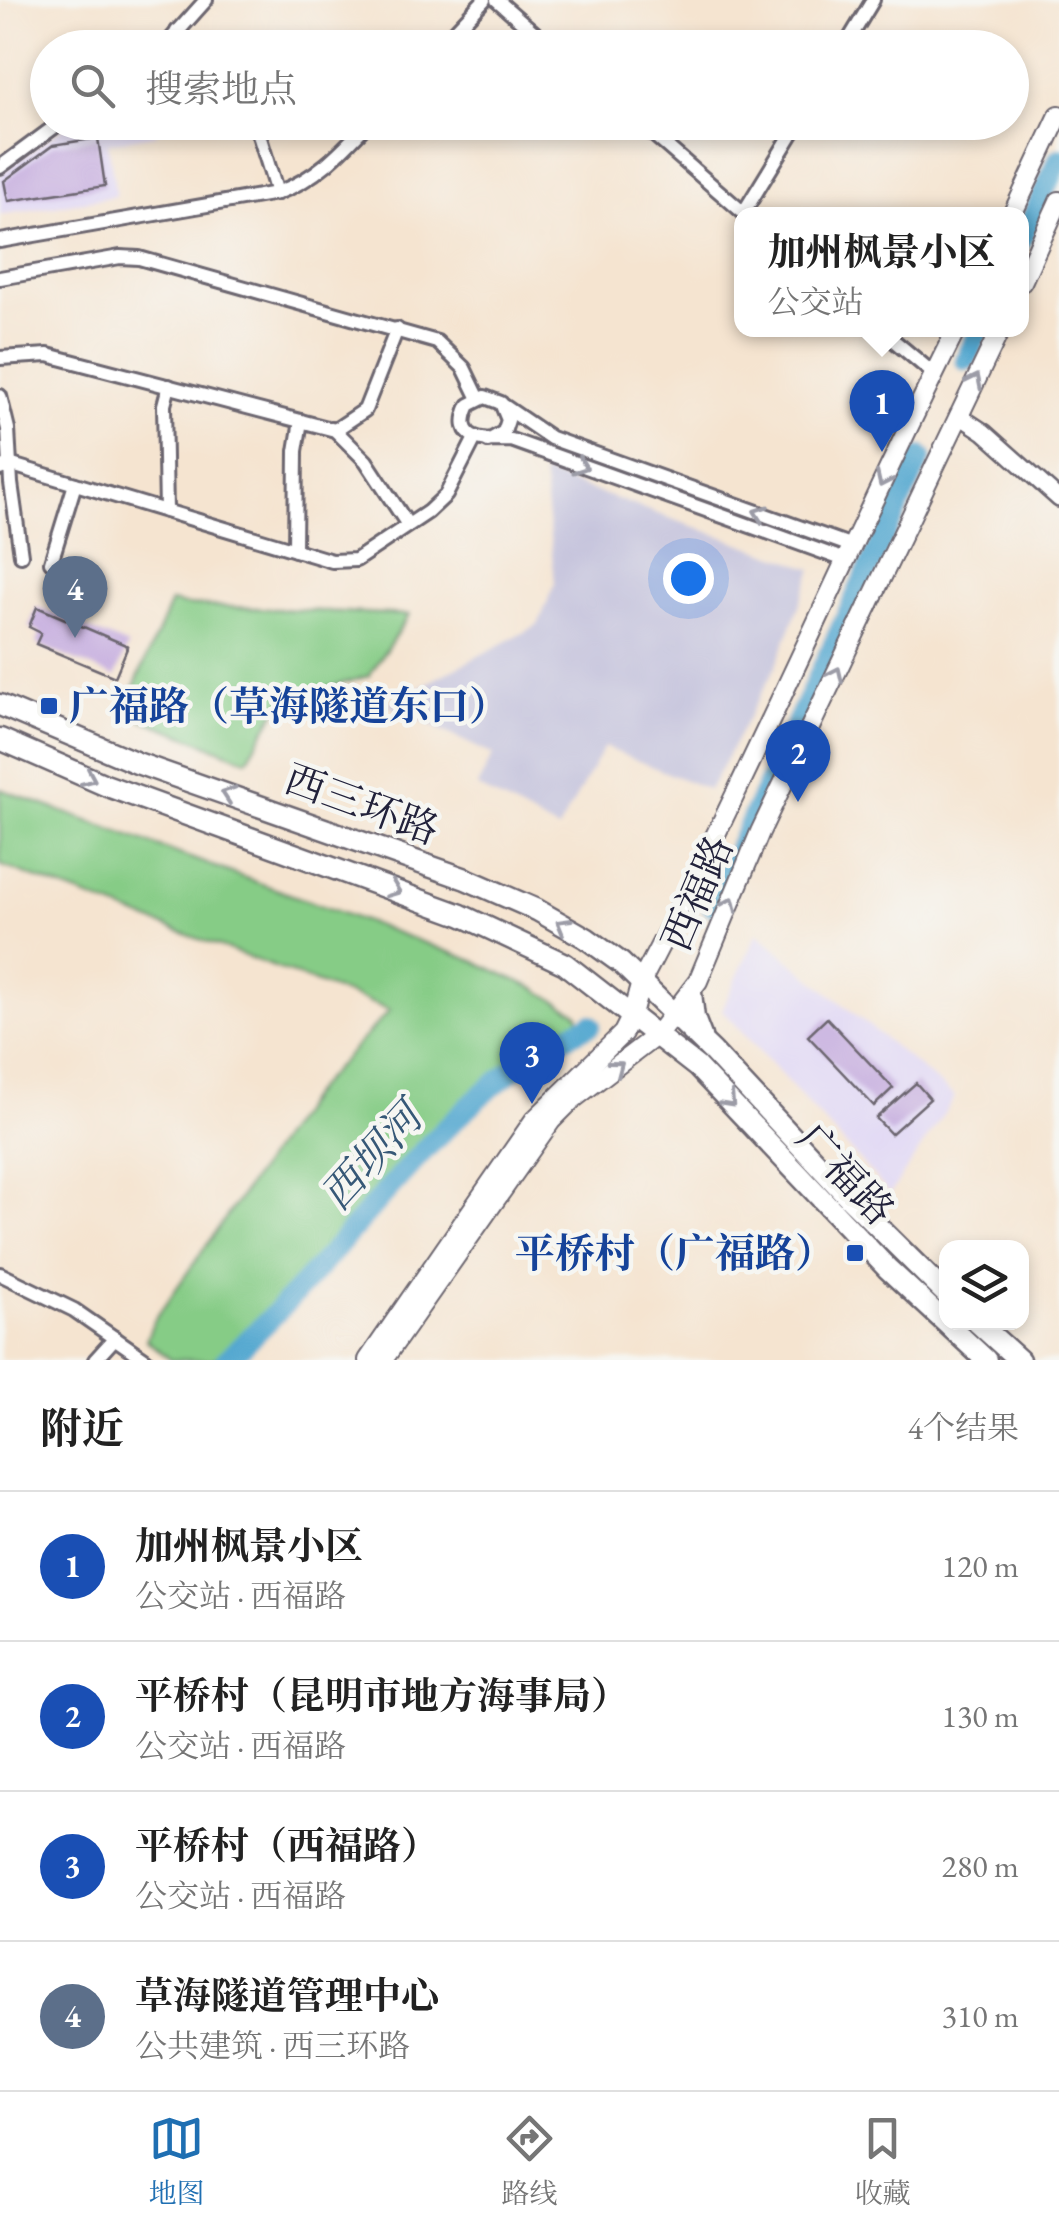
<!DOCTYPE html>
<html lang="zh">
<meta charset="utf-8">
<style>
:root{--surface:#fff;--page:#f6f6f6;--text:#222;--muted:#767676;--line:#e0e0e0;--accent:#1f6fb2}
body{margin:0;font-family:"EB Garamond","Noto Serif SC",serif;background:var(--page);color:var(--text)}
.controls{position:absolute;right:30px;bottom:30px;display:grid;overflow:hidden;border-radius:20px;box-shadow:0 5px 15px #0003}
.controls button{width:90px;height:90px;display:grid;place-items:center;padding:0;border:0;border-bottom:2px solid var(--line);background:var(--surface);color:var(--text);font:50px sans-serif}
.you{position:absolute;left:688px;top:578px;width:35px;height:35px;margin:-25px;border:8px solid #fff;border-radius:50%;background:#1a73e8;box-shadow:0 0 0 15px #1a73e833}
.badge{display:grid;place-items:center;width:65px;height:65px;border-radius:50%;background:var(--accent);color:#fff;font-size:32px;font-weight:700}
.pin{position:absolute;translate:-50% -82px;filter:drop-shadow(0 2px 5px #0008)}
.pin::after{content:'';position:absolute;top:52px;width:35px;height:30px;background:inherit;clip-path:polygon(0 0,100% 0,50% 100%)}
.popup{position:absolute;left:734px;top:207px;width:295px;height:130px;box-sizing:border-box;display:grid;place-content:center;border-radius:20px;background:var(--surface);filter:drop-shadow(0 2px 8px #0005);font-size:32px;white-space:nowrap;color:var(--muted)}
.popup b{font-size:38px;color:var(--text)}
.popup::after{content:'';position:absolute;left:50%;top:100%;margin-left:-20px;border:20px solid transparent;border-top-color:var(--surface)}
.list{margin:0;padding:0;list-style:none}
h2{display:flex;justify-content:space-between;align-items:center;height:130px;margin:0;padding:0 40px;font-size:42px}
h2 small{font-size:32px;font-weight:400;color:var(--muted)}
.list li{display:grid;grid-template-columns:65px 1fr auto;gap:30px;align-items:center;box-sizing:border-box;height:150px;padding:0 40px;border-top:2px solid var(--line)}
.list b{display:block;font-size:38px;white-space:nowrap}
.list p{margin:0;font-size:32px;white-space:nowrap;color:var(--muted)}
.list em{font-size:32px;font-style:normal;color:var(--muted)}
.icon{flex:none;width:55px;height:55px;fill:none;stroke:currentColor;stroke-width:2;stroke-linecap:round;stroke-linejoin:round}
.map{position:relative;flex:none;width:1059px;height:1360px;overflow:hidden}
.search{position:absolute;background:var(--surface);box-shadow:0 5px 15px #0003;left:30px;right:30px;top:30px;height:110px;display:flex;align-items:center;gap:25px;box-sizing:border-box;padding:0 35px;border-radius:55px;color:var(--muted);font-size:38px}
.sheet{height:730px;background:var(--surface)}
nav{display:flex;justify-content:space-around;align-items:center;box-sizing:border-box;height:140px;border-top:2px solid var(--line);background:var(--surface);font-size:28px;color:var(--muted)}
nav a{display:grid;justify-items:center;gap:5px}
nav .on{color:var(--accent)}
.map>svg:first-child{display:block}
</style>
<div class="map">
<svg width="1059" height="1360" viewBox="0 0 1059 1360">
<rect width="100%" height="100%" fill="#f6f6f2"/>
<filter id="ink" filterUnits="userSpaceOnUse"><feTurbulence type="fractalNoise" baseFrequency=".01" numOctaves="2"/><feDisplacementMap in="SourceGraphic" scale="20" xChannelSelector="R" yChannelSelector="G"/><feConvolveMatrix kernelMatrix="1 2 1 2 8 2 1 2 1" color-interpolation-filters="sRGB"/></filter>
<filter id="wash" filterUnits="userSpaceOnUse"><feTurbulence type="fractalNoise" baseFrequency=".0048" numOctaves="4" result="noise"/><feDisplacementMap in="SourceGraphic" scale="40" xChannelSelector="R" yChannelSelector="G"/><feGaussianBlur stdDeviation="2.25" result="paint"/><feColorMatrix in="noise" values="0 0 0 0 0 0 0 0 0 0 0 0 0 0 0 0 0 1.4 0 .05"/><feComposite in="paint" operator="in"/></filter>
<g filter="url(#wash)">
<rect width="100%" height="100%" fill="#f5e4d0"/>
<!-- built -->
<g fill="#dfd5f5">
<path d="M 70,123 L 155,123 L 157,134 L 108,143 L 116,196 L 0,215 L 0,174 Z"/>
<path d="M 757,933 L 955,1097 L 890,1194 L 722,1010 Z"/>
</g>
<!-- industrial -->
<path fill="#c3c1db" d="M 543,473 L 813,569 L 775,668 L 709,790 L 604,747 L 558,830 L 477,787 L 493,755 L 387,704 L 538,625 L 555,583 Z"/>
<!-- green -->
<g fill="#86cc86" stroke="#547760" stroke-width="2.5">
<path d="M 171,602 L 185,605 L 409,615 L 369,676 L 283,700 L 247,760 L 123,712 Z"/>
<path d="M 0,789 L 474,961 L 536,989 L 577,1013 L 580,1020 L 502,1068 L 450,1112 L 295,1286 L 213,1360 L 171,1360 L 146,1340 L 153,1322 L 314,1091 L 390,1010 L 0,865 Z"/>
</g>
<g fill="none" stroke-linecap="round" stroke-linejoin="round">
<!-- river -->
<g stroke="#55a8d0" stroke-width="22">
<path d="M 1022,239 L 1059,159"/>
<path d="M 966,360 L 980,330"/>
<path d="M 712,905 L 921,457"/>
<path d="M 226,1360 C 346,1258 445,1087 590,1025"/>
</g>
</g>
<g id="blocks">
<!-- building -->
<g fill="#c1a6dd">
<path d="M 98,138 L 105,186 L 8,201 L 4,181 L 53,145 Z"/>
<path d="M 37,607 L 128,646 L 115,677 L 36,644 L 41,633 L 29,627 Z"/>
<path d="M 827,1018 L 893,1088 L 874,1106 L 808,1036 Z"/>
<path d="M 916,1083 L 930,1099 L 891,1134 L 876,1118 Z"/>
</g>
</g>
</g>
<g filter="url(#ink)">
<use href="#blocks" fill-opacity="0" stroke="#6c666f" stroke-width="2.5"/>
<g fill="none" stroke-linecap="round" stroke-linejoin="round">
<defs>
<g id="minor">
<path d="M 497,0 L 552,48"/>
<path d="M 177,31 L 193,48"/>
<path d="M 163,48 L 206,0"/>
<path d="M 439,48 L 484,0"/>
<path d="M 844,48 L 873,0"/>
<path d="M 255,122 L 277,193"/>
<path d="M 639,122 L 746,215"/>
<path d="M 0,167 L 61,122"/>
<path d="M 744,212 L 799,122"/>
<path d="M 0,241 L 277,193 C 316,179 341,152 369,122"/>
<path d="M 0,278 L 120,257 L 139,258 L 437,342 L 464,368 L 479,399"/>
<path d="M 881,330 L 934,374"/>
<path d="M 0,358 L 48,355 L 335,430 L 366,461 L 408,525"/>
<path d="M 0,396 L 8,429 L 11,483 L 21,555"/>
<path d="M 504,406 L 551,438 L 852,546"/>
<path d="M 335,430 L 365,410 L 397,329"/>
<path d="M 488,441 L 504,432 L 508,420 L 501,403 L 485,397 L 469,405 C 452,442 486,441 511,440 L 845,560"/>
<path d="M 0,469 L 9,464 L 332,561 L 356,560 L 428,512 L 446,495 L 475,438"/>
<path d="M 166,511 L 164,405 L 169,386"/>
<path d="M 295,550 L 296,451 L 301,421"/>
<path d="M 51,562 L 75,484"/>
<path d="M 0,1274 L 74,1310 L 146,1360"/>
<path d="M 95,1360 L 115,1338"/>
</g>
<path id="tertiary" d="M 958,415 L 984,432 L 1059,499"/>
<g id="secondary">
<path d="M 1012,215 L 1059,115"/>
<path d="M 1022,282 L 1059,201"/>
<path d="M 368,1360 L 534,1120 L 623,1033 L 632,1015 L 641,982 C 754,768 848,546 956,330"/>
<path d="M 383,1360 L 551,1121 L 572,1100 L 657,1035 L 698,981 L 760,832 L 1000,330"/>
</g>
<g id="primary">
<path d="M 0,705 L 137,763 L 466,879 L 537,910 L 586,938 L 621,963 L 713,1052 L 851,1200 L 946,1294"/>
<path d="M 0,739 L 105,785 L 461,915 L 565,964 L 697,1067 L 887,1268 L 986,1360"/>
<path d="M 691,993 L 694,1018 L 701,1036"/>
<path d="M 977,1322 L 1019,1360"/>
</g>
</defs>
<!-- minor casing -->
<use href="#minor" stroke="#6c666f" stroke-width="18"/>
<!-- tertiary casing -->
<use href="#tertiary" stroke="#6c666f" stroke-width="20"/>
<!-- secondary casing -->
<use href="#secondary" stroke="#6c666f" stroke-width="22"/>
<!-- primary casing -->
<use href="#primary" stroke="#6c666f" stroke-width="25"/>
<!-- minor -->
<use href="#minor" stroke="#fff" stroke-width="12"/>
<!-- tertiary -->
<use href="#tertiary" stroke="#fff" stroke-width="15"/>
<!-- secondary -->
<use href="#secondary" stroke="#fff" stroke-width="18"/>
<!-- primary -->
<use href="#primary" stroke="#fff" stroke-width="20"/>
</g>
<!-- one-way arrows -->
<defs><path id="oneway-chevron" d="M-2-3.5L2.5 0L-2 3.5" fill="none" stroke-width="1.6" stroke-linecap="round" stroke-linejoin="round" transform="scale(2.5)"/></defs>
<g stroke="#9c9ca7">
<use href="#oneway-chevron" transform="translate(975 381) rotate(-64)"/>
<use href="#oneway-chevron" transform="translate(581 466) rotate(20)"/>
<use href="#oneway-chevron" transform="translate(883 480) rotate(115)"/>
<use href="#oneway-chevron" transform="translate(760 513) rotate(-160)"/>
<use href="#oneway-chevron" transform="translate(836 674) rotate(-65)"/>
<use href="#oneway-chevron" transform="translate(89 778) rotate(24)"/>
<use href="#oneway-chevron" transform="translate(228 794) rotate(-161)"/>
<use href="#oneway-chevron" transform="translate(394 890) rotate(21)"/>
<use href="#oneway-chevron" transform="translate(730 904) rotate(-67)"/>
<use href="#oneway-chevron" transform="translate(563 925) rotate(-150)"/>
<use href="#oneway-chevron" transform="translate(617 1067) rotate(-37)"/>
<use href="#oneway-chevron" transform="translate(729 1101) rotate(47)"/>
</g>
</g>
<!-- markers -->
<g fill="#1a4fb4" stroke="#f6f6f2" stroke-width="4">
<rect x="39" y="696" width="20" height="20" rx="5"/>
<rect x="845" y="1243" width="20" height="20" rx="5"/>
</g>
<g text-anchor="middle" stroke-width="9" stroke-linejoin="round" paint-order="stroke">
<!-- transit labels -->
<g font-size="40" font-weight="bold" fill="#164399" stroke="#f6f6f2" text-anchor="start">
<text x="69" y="720">广福路（草海隧道东口）</text>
<text x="835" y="1267" text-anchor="end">平桥村（广福路）</text>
</g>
<!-- street labels -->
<g font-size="40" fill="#22223b" stroke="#f6f6f2">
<text transform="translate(362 804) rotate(20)" y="14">西三环路</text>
<text transform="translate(697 893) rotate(-67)" y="14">西福路</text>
<text transform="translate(846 1174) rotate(47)" y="14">广福路</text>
</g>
<!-- water labels -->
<g font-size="42" font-style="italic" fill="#365877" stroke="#f6f6f2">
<text transform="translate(371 1156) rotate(-48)" y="15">西坝河</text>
</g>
</g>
</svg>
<div class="controls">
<button><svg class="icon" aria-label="layers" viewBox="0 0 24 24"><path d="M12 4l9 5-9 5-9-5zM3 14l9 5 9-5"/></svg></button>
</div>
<div class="you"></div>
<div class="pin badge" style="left:882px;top:452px;background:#1a4fb4">1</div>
<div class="popup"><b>加州枫景小区</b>公交站</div>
<div class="pin badge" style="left:798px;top:802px;background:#1a4fb4">2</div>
<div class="pin badge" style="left:532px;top:1104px;background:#1a4fb4">3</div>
<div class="pin badge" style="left:75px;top:638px;background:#5c6f8a">4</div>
<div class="search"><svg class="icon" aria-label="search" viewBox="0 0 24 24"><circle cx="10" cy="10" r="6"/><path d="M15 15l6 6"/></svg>搜索地点</div>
</div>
<section class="sheet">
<h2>附近<small>4个结果</small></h2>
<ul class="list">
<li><span class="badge" style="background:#1a4fb4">1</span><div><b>加州枫景小区</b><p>公交站 · 西福路</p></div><em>120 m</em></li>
<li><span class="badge" style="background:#1a4fb4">2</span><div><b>平桥村（昆明市地方海事局）</b><p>公交站 · 西福路</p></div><em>130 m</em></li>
<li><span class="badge" style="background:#1a4fb4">3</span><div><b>平桥村（西福路）</b><p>公交站 · 西福路</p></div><em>280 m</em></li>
<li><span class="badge" style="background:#5c6f8a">4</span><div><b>草海隧道管理中心</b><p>公共建筑 · 西三环路</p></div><em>310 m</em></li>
</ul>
</section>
<nav>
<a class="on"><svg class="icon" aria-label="map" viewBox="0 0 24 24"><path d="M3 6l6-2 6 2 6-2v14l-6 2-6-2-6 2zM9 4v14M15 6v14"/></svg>地图</a>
<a><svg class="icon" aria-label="directions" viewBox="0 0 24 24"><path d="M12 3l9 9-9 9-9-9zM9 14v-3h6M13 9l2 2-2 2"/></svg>路线</a>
<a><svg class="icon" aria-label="saved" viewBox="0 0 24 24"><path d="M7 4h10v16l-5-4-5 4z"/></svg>收藏</a>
</nav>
